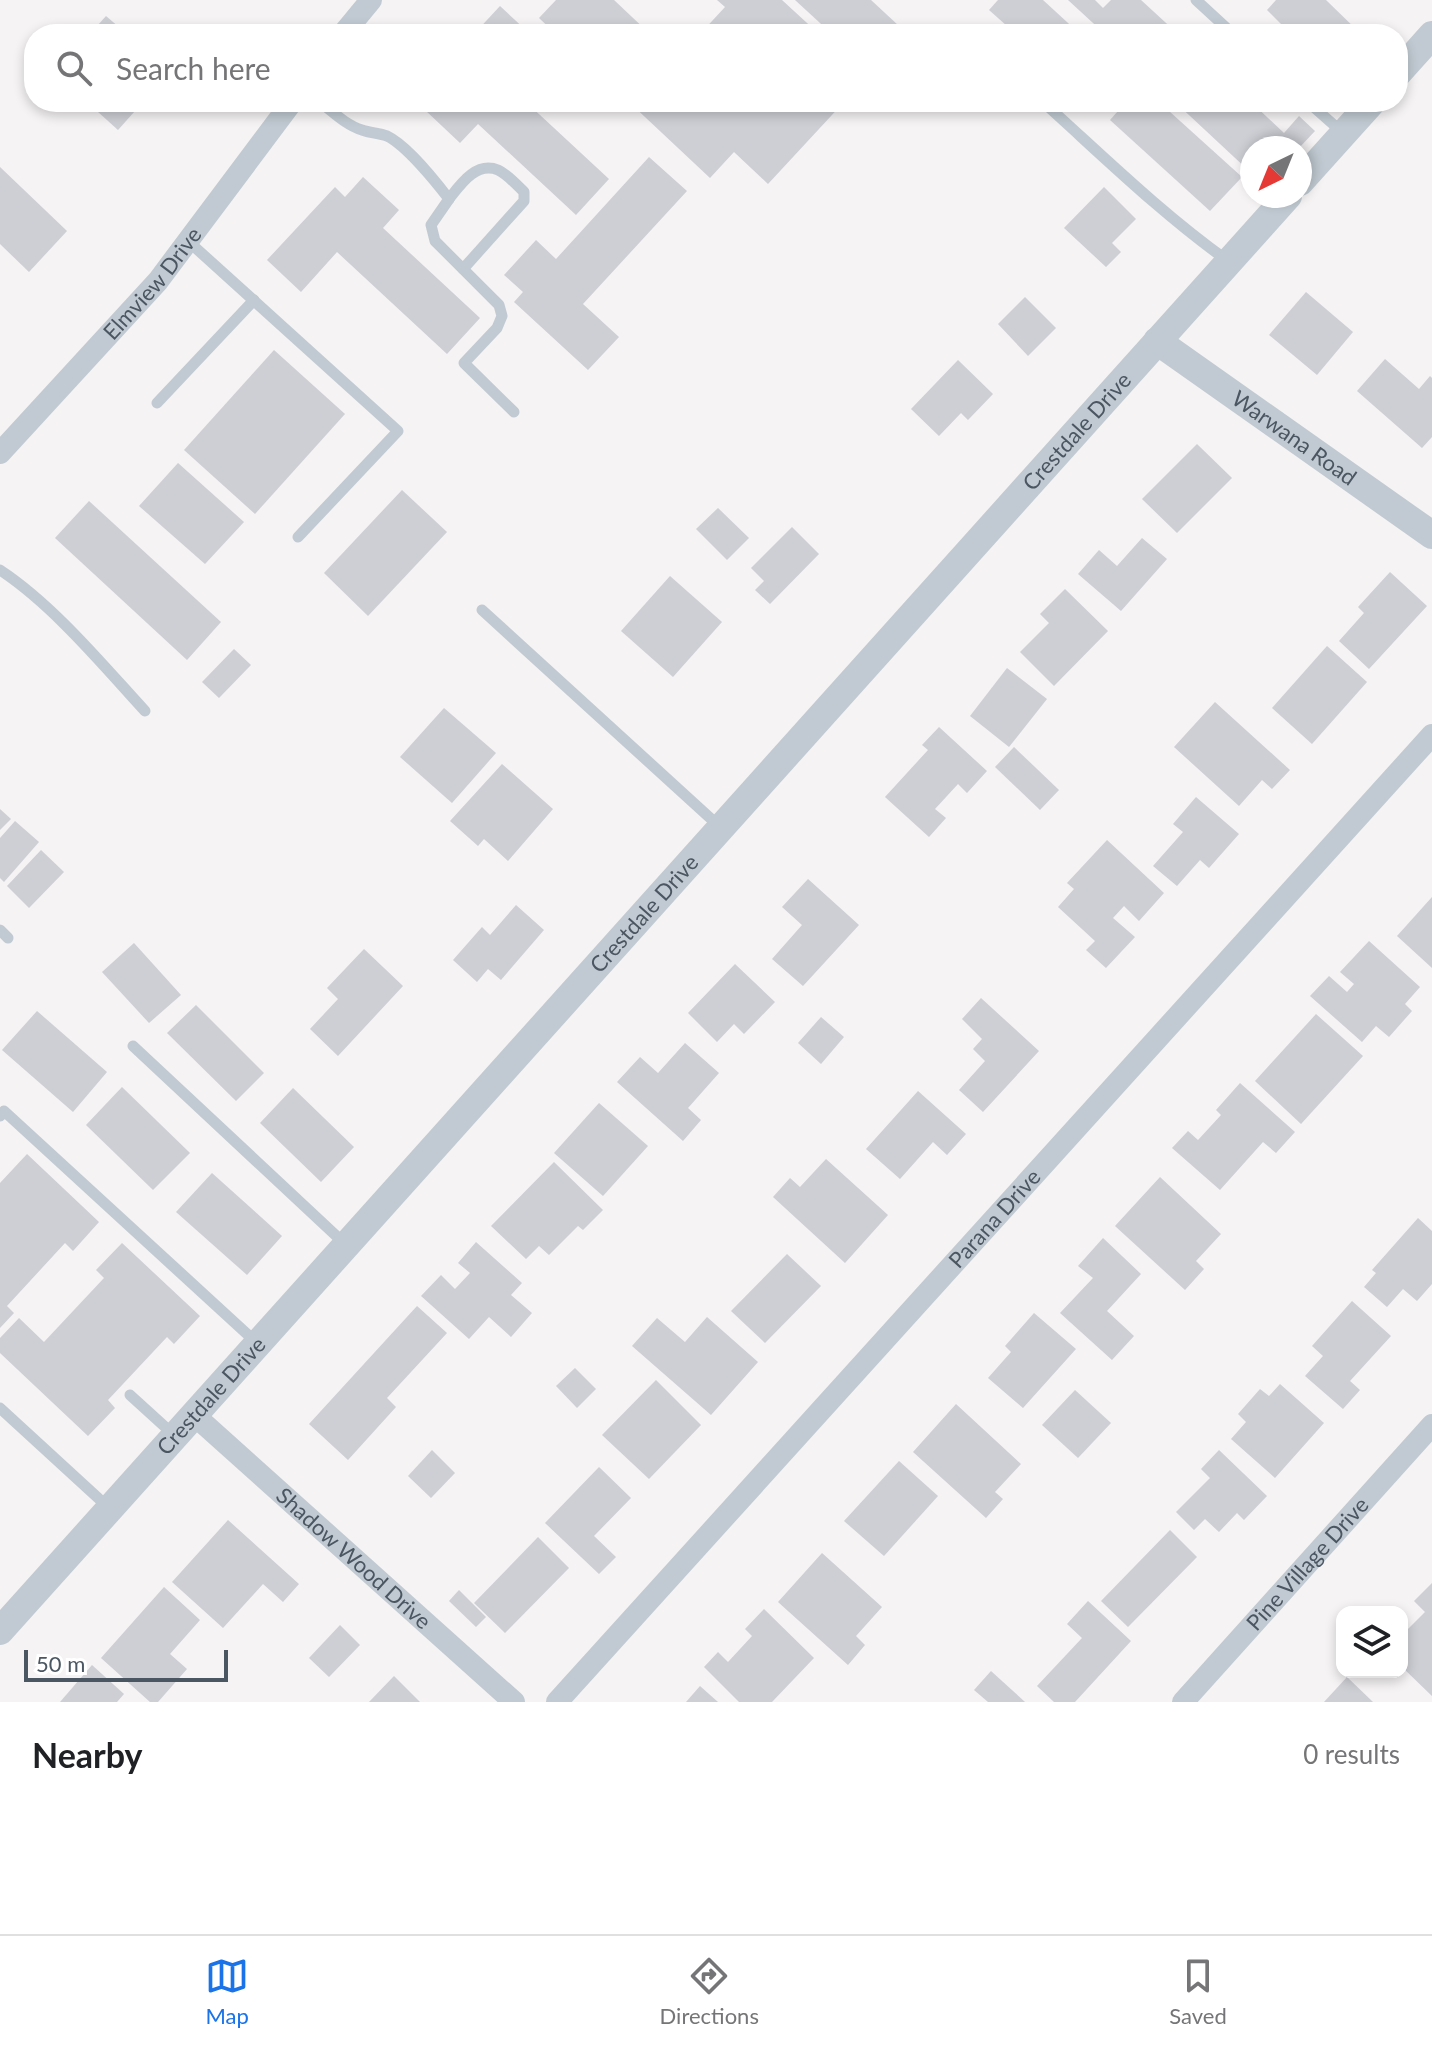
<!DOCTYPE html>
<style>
:root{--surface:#fff;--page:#f6f6f6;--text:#202124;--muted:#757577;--line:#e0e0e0;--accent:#1a73e8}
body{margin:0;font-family:Lato,sans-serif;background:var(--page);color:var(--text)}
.controls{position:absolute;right:24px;bottom:24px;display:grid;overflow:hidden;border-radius:16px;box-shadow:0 4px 12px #0003}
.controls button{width:72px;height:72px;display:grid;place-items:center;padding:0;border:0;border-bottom:2px solid var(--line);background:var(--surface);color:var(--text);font:40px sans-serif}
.compass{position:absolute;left:1240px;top:136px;width:72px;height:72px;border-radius:50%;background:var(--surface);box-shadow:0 4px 12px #0003;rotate:223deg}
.scale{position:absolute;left:24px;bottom:20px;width:204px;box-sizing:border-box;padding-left:8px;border:4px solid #4a5661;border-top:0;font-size:22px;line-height:28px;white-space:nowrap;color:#4a5661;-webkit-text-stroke:6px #fff;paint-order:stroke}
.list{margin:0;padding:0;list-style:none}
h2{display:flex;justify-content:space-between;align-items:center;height:104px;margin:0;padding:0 32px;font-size:34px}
h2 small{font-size:26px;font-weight:400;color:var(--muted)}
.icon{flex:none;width:44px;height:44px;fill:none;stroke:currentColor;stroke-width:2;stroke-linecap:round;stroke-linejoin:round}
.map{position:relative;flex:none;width:1432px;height:1702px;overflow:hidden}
.search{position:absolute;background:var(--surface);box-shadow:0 4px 12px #0003;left:24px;right:24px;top:24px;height:88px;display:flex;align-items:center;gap:20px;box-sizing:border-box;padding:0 28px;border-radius:32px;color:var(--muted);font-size:30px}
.sheet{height:232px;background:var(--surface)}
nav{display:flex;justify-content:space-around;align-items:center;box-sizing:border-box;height:112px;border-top:2px solid var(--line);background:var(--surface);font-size:22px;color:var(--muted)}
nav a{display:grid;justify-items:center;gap:4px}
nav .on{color:var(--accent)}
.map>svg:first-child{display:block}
</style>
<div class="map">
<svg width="1432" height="1702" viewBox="0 0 1432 1702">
<rect width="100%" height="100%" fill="#f5f3f3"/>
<!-- building -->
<g fill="#cdcfd5">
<path d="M 556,0 L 614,0 L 650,34 L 556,34 L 539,18 Z"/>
<path d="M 717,0 L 782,0 L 819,34 L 700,34 L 725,7 Z"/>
<path d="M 795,0 L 871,0 L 899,26 L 891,34 L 832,34 Z"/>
<path d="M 998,0 L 1043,0 L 1080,34 L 1016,34 L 989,10 Z"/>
<path d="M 1068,0 L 1095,0 L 1103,8 L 1111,0 L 1141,0 L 1178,34 L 1105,34 Z"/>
<path d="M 1276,0 L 1326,0 L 1361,34 L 1291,34 L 1267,10 Z"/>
<path d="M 500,6 L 530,34 L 474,34 Z"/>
<path d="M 106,16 L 127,34 L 90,34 Z"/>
<path d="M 87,102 L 143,102 L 118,130 Z"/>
<path d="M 433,102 L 526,102 L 609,179 L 576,215 L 478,124 L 460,143 L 425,110 Z"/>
<path d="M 629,102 L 844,102 L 768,184 L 734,152 L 710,178 Z"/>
<path d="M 1126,102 L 1159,102 L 1242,177 L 1210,211 L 1110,120 Z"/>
<path d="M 1175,102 L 1251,102 L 1284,133 L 1299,116 L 1315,131 L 1299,148 L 1252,148 L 1252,167 L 1249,171 Z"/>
<path d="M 649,157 L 687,191 L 583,304 L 619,337 L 588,370 L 514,302 L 523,292 L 504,275 L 536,240 L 556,259 Z"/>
<path d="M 0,167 L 67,231 L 29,272 L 0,244 Z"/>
<path d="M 363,177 L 399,210 L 383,228 L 480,318 L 447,354 L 337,252 L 301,292 L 267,260 L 335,187 L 345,197 Z"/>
<path d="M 1104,187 L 1136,219 L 1112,243 L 1121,252 L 1106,267 L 1064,228 Z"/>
<path d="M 1306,292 L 1353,332 L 1317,375 L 1269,335 Z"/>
<path d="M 1025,297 L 1056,328 L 1028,356 L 998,324 Z"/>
<path d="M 274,350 L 345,414 L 255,514 L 184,450 Z"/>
<path d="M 1385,359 L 1419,389 L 1430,376 L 1432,378 L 1432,437 L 1422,448 L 1357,391 Z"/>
<path d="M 958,360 L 993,394 L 968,420 L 961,413 L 939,436 L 911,409 Z"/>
<path d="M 1197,444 L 1232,478 L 1177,533 L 1142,499 Z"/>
<path d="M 178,463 L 244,522 L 205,564 L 139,506 Z"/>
<path d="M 402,490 L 447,532 L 368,616 L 324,573 Z"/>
<path d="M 89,501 L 221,622 L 187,660 L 55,538 Z"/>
<path d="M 718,508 L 749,538 L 727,560 L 696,529 Z"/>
<path d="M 792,527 L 819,554 L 770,604 L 755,590 L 764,581 L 751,568 Z"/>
<path d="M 1142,538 L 1167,559 L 1121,611 L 1078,574 L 1099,550 L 1117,566 Z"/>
<path d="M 1390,572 L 1427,606 L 1369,669 L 1339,641 L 1364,613 L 1358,607 Z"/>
<path d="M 670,576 L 722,622 L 673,677 L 621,631 Z"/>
<path d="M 1065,589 L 1108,631 L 1054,686 L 1020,652 L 1049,623 L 1040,614 Z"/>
<path d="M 1327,646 L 1367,682 L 1312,744 L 1272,708 Z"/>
<path d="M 234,649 L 251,665 L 219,698 L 202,682 Z"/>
<path d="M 1007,668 L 1047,699 L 1009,747 L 970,716 Z"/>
<path d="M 1215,702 L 1290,770 L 1272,789 L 1262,780 L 1239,806 L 1174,747 Z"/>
<path d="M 444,708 L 496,753 L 452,803 L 400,757 Z"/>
<path d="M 939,727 L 987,771 L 967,793 L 958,784 L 935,809 L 946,818 L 929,837 L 885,797 L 928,750 L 922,745 Z"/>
<path d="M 1014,747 L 1059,790 L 1040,810 L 995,767 Z"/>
<path d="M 502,764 L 553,809 L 508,861 L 484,839 L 478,846 L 450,821 Z"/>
<path d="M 1196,797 L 1239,834 L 1209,868 L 1200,860 L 1177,886 L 1153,866 L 1183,832 L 1173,824 Z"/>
<path d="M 0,809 L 11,819 L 0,830 Z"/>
<path d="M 15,821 L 39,842 L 4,882 L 0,878 L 0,838 Z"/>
<path d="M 1107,840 L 1164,893 L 1139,921 L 1124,906 L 1113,918 L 1135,937 L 1106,968 L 1086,950 L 1095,941 L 1058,907 L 1074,889 L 1067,883 Z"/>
<path d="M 41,850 L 64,872 L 29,908 L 7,886 Z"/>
<path d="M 808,879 L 859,925 L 803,986 L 772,959 L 802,925 L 782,907 Z"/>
<path d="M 1432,897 L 1432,968 L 1397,936 Z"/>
<path d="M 516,905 L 544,930 L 501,980 L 488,969 L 477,982 L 453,960 L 482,927 L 490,935 Z"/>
<path d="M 1369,941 L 1420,987 L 1405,1004 L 1412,1011 L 1389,1037 L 1376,1026 L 1362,1042 L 1310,996 L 1329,976 L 1347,992 L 1354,984 L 1340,972 Z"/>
<path d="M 134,943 L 181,995 L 149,1023 L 102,972 Z"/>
<path d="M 364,949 L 403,986 L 338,1056 L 310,1029 L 338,999 L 327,988 Z"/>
<path d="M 735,964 L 775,1002 L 744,1034 L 734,1024 L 717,1042 L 688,1013 Z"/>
<path d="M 981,998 L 1039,1051 L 983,1112 L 959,1090 L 985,1061 L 973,1049 L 982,1039 L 962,1019 Z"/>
<path d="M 196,1005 L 264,1073 L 236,1101 L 167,1033 Z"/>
<path d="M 37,1011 L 107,1072 L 73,1112 L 2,1050 Z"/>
<path d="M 1316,1014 L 1363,1056 L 1301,1124 L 1255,1081 Z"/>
<path d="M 821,1017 L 844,1037 L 821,1064 L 798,1043 Z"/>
<path d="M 685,1043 L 719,1073 L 688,1108 L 701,1120 L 683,1141 L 617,1082 L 640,1057 L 658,1073 Z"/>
<path d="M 1240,1083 L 1295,1132 L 1276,1153 L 1263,1142 L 1220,1190 L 1172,1148 L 1188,1131 L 1198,1140 L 1221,1115 L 1216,1110 Z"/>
<path d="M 122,1087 L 190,1153 L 153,1190 L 86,1125 Z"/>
<path d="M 293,1088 L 354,1147 L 321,1182 L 260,1123 Z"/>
<path d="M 918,1091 L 966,1134 L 947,1155 L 933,1142 L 900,1179 L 866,1149 Z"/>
<path d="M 599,1103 L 648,1146 L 603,1196 L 554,1153 Z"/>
<path d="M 27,1154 L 99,1222 L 73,1251 L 65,1243 L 7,1306 L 14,1313 L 0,1328 L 0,1183 Z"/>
<path d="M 826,1159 L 888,1215 L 845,1263 L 773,1197 L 790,1178 L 800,1187 Z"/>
<path d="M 554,1162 L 603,1210 L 583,1230 L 578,1226 L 549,1255 L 539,1246 L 526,1259 L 491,1226 Z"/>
<path d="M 212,1173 L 282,1236 L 247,1275 L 176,1212 Z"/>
<path d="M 1160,1177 L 1221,1234 L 1196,1261 L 1204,1269 L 1185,1290 L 1115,1226 Z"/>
<path d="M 1418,1218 L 1432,1231 L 1432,1284 L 1417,1301 L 1403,1289 L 1387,1307 L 1364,1287 L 1376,1273 L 1372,1270 Z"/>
<path d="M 1103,1238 L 1141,1274 L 1107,1311 L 1134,1336 L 1112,1360 L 1060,1313 L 1093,1278 L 1078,1266 Z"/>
<path d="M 476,1242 L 522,1283 L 511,1295 L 532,1313 L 511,1337 L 489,1317 L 469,1339 L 421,1296 L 441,1275 L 455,1289 L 470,1273 L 458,1263 Z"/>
<path d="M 122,1243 L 200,1316 L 174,1344 L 167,1337 L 108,1400 L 115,1408 L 88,1436 L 0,1353 L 0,1338 L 19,1318 L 44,1342 L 104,1278 L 96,1270 Z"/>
<path d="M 787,1254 L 821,1286 L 765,1343 L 731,1311 Z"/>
<path d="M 1352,1301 L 1391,1336 L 1350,1381 L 1360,1390 L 1343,1409 L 1305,1376 L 1323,1356 L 1312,1346 Z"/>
<path d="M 417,1306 L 447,1333 L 387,1398 L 396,1407 L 348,1460 L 309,1424 Z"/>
<path d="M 1034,1313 L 1076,1349 L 1023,1408 L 988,1378 L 1011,1352 L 1005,1346 Z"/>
<path d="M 707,1317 L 758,1362 L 711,1415 L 632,1346 L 657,1318 L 685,1342 Z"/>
<path d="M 575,1368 L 596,1389 L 577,1408 L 556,1386 Z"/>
<path d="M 656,1380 L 701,1425 L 649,1479 L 602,1435 Z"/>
<path d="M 1280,1384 L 1324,1423 L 1275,1478 L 1231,1439 L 1246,1422 L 1238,1414 L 1260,1389 L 1269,1396 Z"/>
<path d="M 1075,1390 L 1111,1423 L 1078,1458 L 1042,1425 Z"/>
<path d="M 956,1404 L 1021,1464 L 995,1492 L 1003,1499 L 986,1518 L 913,1452 Z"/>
<path d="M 432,1450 L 455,1473 L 431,1498 L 408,1476 Z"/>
<path d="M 1219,1450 L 1267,1496 L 1244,1520 L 1237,1513 L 1219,1532 L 1205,1519 L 1194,1530 L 1176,1512 L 1210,1478 L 1201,1469 Z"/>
<path d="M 899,1461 L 938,1496 L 884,1556 L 844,1521 Z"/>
<path d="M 599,1467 L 631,1498 L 594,1536 L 616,1557 L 599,1574 L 545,1523 Z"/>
<path d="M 228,1520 L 299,1584 L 283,1602 L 263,1584 L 223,1628 L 172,1582 Z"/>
<path d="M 1170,1530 L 1197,1557 L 1128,1627 L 1101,1601 Z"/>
<path d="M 538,1537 L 569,1568 L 505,1633 L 474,1603 Z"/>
<path d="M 822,1553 L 882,1607 L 856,1636 L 865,1645 L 848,1665 L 778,1602 Z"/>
<path d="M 1432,1583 L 1432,1696 L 1402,1667 L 1402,1623 L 1408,1629 L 1425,1612 L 1414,1601 Z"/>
<path d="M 164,1587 L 200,1620 L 170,1654 L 187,1669 L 158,1702 L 150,1702 L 101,1658 Z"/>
<path d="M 459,1590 L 486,1617 L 476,1627 L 449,1601 Z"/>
<path d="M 1088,1601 L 1131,1641 L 1075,1702 L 1054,1702 L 1037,1686 L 1082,1638 L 1067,1624 Z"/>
<path d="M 764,1609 L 814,1658 L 772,1702 L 739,1702 L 704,1667 L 718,1652 L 728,1662 L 752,1636 L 745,1629 Z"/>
<path d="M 340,1625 L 360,1645 L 329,1677 L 309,1658 Z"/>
<path d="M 92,1665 L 124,1694 L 117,1702 L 60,1702 Z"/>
<path d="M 991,1671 L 1025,1702 L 988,1702 L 974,1690 Z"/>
<path d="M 394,1676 L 420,1702 L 369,1702 Z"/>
<path d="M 1347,1677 L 1373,1702 L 1324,1702 Z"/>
<path d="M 700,1686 L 718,1702 L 686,1702 Z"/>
</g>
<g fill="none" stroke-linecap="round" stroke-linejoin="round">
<!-- service -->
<g stroke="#c1cad2" stroke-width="11">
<path d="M 1196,0 L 1233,34"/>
<path d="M 320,102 C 333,112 346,125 362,130 C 370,133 379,133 387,136 C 406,145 436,182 449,199 L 431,225 L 435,241 L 499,305 L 502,316 L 497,328 L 464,363 L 514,412"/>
<path d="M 1043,102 C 1103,156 1162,214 1228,261"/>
<path d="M 1308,102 L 1343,133"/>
<path d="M 449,199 C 460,185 476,161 498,170 C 507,174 517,185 524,192 L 524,201 L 463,269"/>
<path d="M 188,241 L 398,431 L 298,537"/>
<path d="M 157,403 L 254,300"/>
<path d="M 0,570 C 53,605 102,664 145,711"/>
<path d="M 482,610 L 720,827"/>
<path d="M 0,930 L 8,938"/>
<path d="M 133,1046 L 345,1244"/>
<path d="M 0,1116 L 4,1111 L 258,1344"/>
<path d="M 130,1395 L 174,1435"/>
<path d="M 0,1408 L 109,1508"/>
</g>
<!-- minor -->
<g stroke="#c1cad2" stroke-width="22">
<path d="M 343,34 L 371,0"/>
<path id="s1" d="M 0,453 L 158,281 L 292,102"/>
<path id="s2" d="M 193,1414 L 514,1702"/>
<path id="s3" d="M 557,1702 L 1432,735"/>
<path id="s4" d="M 1183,1702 L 1432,1425"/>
</g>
<!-- tertiary -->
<g stroke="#c1cad2" stroke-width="28">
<path d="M 1398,73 L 1432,35"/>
<path d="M 1300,182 L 1372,102"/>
<path id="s5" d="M 1157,341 L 1432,535"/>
<path id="s6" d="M 0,1631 L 1288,196"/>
</g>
</g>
<g text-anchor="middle" stroke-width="7" stroke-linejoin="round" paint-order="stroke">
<!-- street labels -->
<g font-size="22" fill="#4a5661" stroke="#fff">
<text dy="8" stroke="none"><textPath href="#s1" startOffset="228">Elmview Drive</textPath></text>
<text dy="8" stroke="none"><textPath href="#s6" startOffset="1612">Crestdale Drive</textPath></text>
<text dy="8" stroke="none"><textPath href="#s5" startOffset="168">Warwana Road</textPath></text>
<text dy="8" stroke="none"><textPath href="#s6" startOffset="964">Crestdale Drive</textPath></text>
<text dy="8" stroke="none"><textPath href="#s3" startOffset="652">Parana Drive</textPath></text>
<text dy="8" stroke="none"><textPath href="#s6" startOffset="316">Crestdale Drive</textPath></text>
<text dy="8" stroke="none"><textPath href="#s2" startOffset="216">Shadow Wood Drive</textPath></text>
<text dy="8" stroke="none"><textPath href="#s4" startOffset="186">Pine Village Drive</textPath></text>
</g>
</g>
</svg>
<div class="controls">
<button><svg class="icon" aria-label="layers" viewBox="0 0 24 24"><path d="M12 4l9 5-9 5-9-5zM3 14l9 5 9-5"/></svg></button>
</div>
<svg class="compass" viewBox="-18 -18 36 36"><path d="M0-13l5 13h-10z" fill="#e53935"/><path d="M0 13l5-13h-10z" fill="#757577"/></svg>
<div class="scale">50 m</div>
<div class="search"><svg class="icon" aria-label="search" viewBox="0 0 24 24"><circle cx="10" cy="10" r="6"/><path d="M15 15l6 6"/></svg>Search here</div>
</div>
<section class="sheet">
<h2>Nearby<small>0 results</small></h2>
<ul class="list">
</ul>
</section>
<nav>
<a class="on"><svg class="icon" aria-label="map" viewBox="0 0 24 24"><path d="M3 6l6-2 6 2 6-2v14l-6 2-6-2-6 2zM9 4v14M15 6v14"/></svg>Map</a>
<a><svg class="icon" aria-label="directions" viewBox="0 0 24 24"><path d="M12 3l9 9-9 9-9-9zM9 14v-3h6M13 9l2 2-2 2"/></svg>Directions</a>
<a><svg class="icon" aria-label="saved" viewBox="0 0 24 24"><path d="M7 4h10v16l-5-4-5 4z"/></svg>Saved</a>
</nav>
